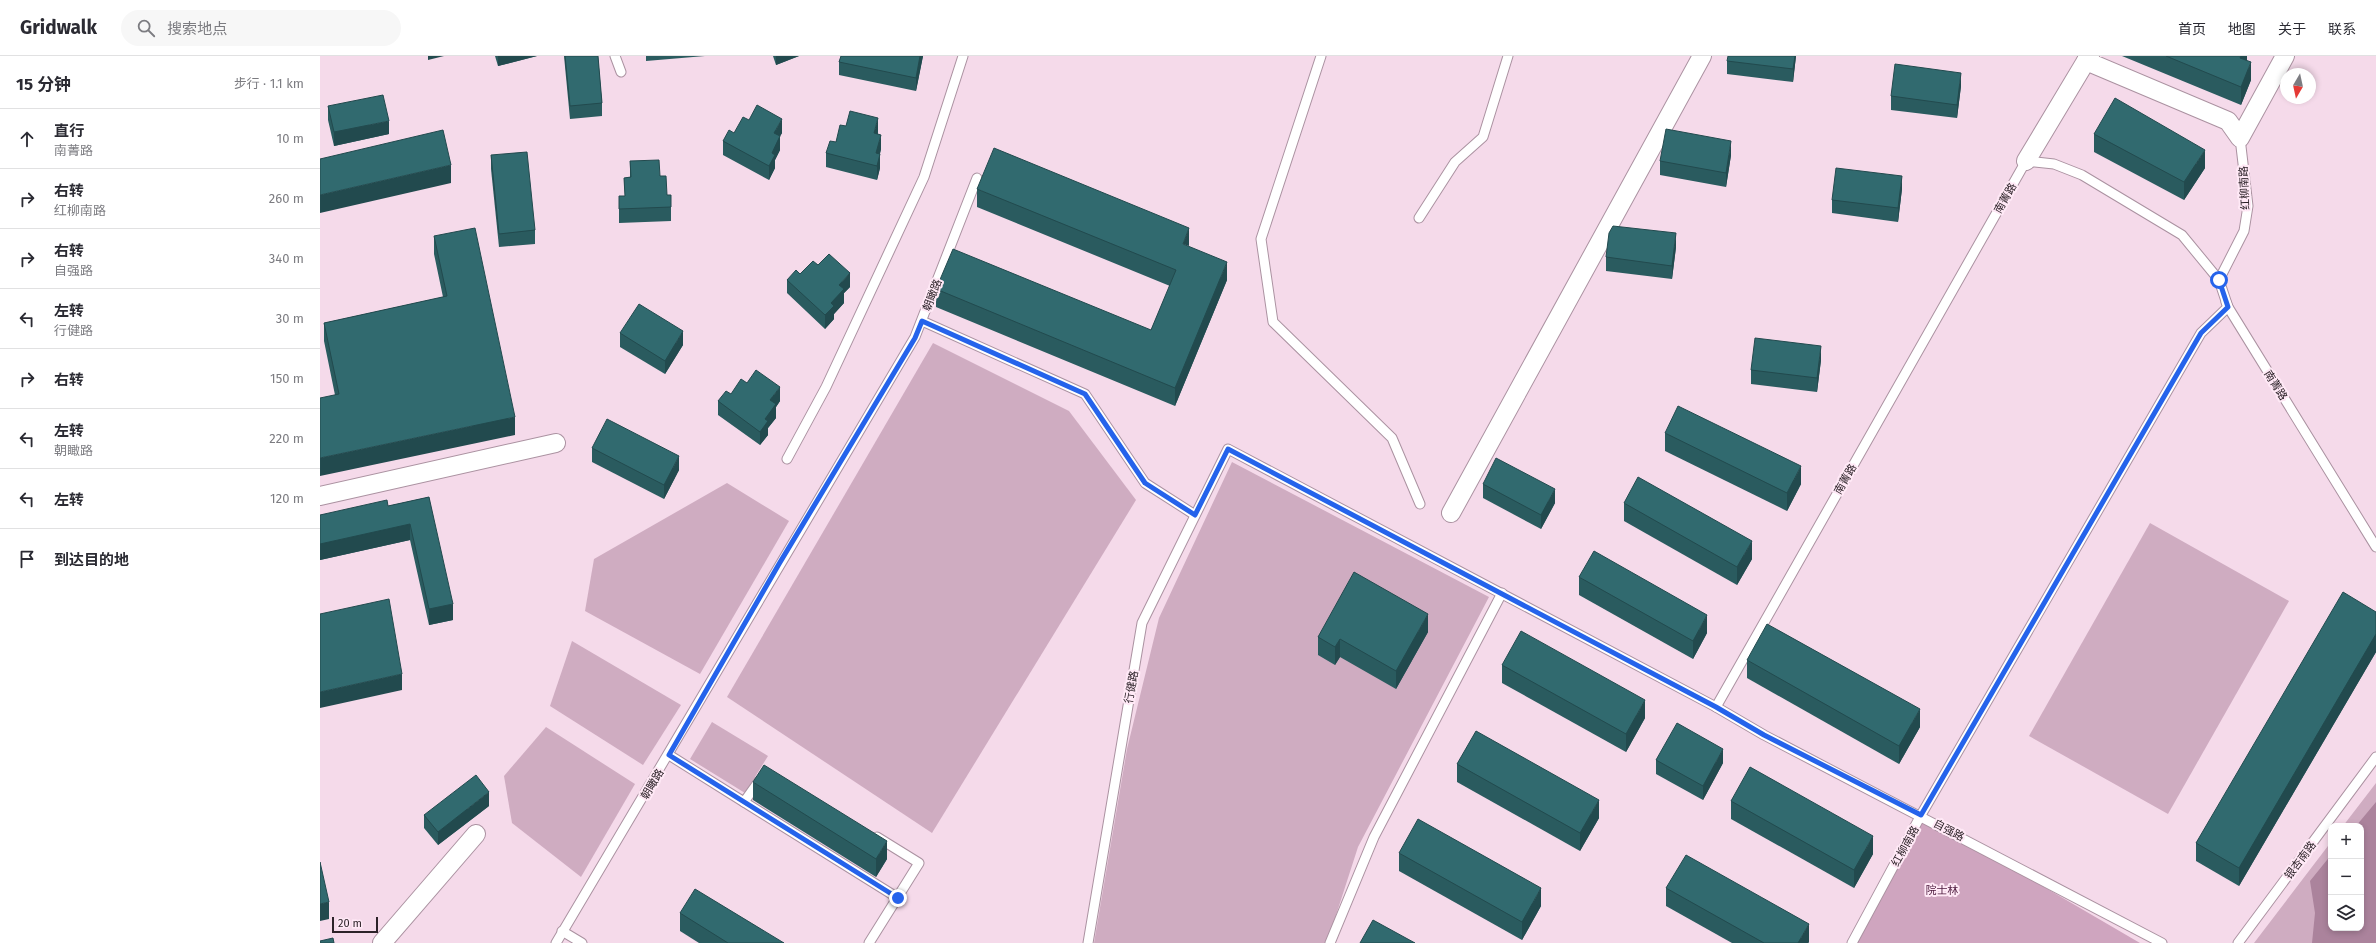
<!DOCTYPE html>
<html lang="zh">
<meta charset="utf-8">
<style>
:root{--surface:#fff;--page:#f7f7f7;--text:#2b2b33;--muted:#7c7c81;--line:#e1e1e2}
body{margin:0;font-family:"Fira Sans","Noto Sans SC",sans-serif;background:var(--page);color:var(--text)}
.controls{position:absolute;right:12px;bottom:12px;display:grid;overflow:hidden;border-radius:8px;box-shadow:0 2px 6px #0003}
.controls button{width:36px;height:36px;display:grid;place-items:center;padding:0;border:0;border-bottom:1px solid var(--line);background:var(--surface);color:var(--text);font:20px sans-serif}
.compass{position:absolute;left:1960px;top:12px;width:36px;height:36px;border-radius:50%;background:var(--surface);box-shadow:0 2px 6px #0003;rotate:189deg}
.scale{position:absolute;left:12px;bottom:10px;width:46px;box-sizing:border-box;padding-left:4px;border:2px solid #2c2228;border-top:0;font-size:11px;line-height:14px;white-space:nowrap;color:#2c2228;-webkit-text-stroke:3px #ffe9f6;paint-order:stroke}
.stop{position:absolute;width:12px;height:12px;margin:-9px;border:3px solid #2563eb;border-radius:50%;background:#fff}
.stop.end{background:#2563eb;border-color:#fff;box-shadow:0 1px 4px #0008}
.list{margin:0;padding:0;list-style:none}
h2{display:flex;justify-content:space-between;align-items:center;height:52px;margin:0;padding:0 16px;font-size:17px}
h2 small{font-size:13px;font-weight:400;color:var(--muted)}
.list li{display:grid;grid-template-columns:26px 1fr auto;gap:12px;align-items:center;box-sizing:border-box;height:60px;padding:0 16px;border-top:1px solid var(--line)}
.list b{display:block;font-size:15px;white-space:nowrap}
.list p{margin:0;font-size:13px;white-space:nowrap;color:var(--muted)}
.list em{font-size:13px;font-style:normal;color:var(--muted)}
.icon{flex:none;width:22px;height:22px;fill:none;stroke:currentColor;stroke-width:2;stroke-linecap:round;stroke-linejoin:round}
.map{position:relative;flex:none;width:2056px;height:887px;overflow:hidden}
header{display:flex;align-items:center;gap:24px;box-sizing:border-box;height:56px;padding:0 20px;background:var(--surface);border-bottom:1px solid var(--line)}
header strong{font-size:19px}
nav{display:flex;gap:22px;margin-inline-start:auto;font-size:14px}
.search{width:280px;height:36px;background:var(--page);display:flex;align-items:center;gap:10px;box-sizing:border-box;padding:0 14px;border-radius:22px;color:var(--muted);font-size:15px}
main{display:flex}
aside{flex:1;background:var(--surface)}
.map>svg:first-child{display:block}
</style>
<header>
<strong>Gridwalk</strong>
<div class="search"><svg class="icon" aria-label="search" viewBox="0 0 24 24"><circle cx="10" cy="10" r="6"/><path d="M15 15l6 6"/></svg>搜索地点</div>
<nav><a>首页</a><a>地图</a><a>关于</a><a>联系</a></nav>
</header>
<main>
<aside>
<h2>15 分钟<small>步行 · 1.1 km</small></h2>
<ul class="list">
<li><svg class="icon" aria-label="ahead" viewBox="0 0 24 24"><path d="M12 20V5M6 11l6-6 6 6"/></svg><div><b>直行</b><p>南菁路</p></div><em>10 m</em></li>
<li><svg class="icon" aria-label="right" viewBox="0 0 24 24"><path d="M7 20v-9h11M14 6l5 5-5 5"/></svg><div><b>右转</b><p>红柳南路</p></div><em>260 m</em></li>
<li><svg class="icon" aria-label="right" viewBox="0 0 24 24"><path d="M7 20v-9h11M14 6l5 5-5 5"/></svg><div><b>右转</b><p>自强路</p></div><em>340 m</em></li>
<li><svg class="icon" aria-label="left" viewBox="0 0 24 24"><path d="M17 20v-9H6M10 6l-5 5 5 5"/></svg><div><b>左转</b><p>行健路</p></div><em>30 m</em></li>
<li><svg class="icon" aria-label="right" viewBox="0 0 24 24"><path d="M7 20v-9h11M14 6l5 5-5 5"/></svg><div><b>右转</b></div><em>150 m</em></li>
<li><svg class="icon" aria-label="left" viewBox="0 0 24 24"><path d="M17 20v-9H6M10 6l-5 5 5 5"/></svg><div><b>左转</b><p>朝瞰路</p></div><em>220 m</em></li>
<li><svg class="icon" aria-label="left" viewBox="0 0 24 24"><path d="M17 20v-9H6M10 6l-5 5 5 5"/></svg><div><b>左转</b></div><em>120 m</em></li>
<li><svg class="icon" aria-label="arrive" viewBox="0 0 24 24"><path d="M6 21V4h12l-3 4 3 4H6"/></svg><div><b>到达目的地</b></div></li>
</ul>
</aside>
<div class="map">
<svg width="2056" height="887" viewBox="0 0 2056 887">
<rect width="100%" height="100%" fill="#f5daea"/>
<!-- green -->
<g fill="#cfacc1">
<path d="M 613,287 L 749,355 L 816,444 L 612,777 L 407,641 Z"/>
<path d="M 912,406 L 1169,541 L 1038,791 L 1007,887 L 774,887 L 807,693 L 839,562 Z"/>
<path d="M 407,427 L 469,465 L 380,618 L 265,555 L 274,503 Z"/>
<path d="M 1830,467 L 1969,545 L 1848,758 L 1709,680 Z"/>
<path d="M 252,585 L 361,649 L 323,709 L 230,650 Z"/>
<path d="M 392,666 L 448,700 L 425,737 L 370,703 Z"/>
<path d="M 226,671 L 315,728 L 261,821 L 192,767 L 184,720 Z"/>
<path d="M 2056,727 L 2056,887 L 1934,887 L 2011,786 L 2011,872 L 2041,872 L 2041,770 L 2023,770 Z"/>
</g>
<!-- forest -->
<path fill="#cfa5bf" d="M 1601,759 L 1820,887 L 1532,887 Z"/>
<!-- water -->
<path fill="#ab839c" d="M 2056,746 L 2056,887 L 1992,887 L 1995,857 L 1990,825 L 2011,799 L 2011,872 L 2041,872 L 2041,770 L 2036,770 Z"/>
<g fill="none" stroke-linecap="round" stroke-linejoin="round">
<defs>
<g id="lane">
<path d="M 295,0 L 301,16"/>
<path d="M 1001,0 L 941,183 L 953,266 L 1072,382 L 1100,448"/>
<path d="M 1099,162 L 1135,106 L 1163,81 L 1188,0"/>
<path d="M 1900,228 L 1899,224 L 1924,175 L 1928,150 L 1920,82"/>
<path d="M 602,265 L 765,338 L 825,427 L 875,459"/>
<path d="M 467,403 L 506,331 L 604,121 L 643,0"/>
<path d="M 1396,651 L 1706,105 L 1734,108 L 1762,119 L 1862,179 L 1899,224 L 1908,251 L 2056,491"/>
<path d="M 349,699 L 424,746 L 439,725"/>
<path d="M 424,746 L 578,842"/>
<path d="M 242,875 L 262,887"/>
<path d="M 236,887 L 595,281 L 657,122"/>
<path d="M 549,887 L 599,807 L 557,781"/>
<path d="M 768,887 L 822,567 L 908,393 L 1396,651 L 1444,679 L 1842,887"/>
<path d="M 1010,887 L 1054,781 L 1182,537"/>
<path d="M 1532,887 L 1601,759 L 1881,277 L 1908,251 L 1906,246"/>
<path d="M 1918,887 L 2056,701"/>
</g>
<g id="street">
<path d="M 1770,0 L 1766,5 L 1908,65 L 1920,82 L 1965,0"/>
<path d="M 1706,105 L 1766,5"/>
<path d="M 0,440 L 236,387"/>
<path d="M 1131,457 L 1382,0"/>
<path d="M 62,887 L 156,778"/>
</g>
</defs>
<!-- lane casing -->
<use href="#lane" stroke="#ab92a1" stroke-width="11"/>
<!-- street casing -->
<use href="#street" stroke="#ab92a1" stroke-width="20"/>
<!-- lane -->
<use href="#lane" stroke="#fff" stroke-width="9"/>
<!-- street -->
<use href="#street" stroke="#fff" stroke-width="18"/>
</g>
<!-- wall -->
<g fill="#2a5b5f">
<path d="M 175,0 L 217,0 L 178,10 Z"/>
<path d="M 244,0 L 278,0 L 282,47 L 282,60 L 250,63 Z"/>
<path d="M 326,0 L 385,0 L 326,5 Z"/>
<path d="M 453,0 L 479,0 L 456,9 Z"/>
<path d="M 521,0 L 603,0 L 596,35 L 519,19 L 519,6 Z"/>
<path d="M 1476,0 L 1473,26 L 1407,18 L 1407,5 Z"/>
<path d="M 1802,0 L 1927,0 L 1926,4 L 1931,24 L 1921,49 Z"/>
<path d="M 1641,30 L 1637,62 L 1571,54 L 1571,40 Z"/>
<path d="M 8,50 L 69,78 L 14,90 L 8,64 Z"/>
<path d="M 429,64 L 462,77 L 460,80 L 460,94 L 455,104 L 455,112 L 449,124 L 403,99 L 403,85 L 414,77 Z"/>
<path d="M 526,70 L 558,75 L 558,78 L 561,93 L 560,98 L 560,112 L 557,124 L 506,111 L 506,97 L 516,86 Z"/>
<path d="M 1774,78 L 1885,112 L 1864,144 L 1774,96 Z"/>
<path d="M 171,99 L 215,174 L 215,188 L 179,191 L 171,113 Z"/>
<path d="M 1411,99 L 1406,131 L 1340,119 L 1340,105 Z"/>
<path d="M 310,105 L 340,120 L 351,151 L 351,165 L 299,167 L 299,140 L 305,140 L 304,122 L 310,121 Z"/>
<path d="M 657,133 L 907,224 L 855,350 L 616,251 L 616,233 L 831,274 L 850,230 L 657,151 Z"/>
<path d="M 1582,133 L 1578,166 L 1512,157 L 1512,144 Z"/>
<path d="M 114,180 L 195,379 L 15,339 L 4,285 L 4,267 L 123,241 L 114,198 Z"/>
<path d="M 1356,191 L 1352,223 L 1286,215 L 1286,201 Z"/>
<path d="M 498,209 L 530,231 L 524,237 L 524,247 L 514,258 L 514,263 L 505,273 L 467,237 L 467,224 L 480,218 Z"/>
<path d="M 300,277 L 363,289 L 345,318 L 300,291 Z"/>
<path d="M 1501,304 L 1497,336 L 1431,328 L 1431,314 Z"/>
<path d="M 427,327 L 460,345 L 456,351 L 456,362 L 448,372 L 448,379 L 440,389 L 398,359 L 398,345 L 411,338 Z"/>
<path d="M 1345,377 L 1481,428 L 1467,455 L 1345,395 Z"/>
<path d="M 272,392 L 359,414 L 344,443 L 272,406 Z"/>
<path d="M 1163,428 L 1235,447 L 1221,473 L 1163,442 Z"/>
<path d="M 109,441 L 133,564 L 109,569 L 90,484 L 0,504 L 0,459 L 68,450 Z"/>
<path d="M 1304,447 L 1432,503 L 1417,529 L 1304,465 Z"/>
<path d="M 1259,521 L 1387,577 L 1373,603 L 1259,539 Z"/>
<path d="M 2056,556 L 2056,596 L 1919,830 L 1876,805 L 1876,787 Z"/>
<path d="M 1108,576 L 1076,633 L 1020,601 L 1015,609 L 998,599 L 998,581 Z"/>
<path d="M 1427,604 L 1600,671 L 1579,708 L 1427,622 Z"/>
<path d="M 1182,609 L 1325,662 L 1306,696 L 1182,627 Z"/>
<path d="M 1336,704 L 1403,707 L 1383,744 L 1336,718 Z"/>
<path d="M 1137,708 L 1279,762 L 1260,795 L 1137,726 Z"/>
<path d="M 433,726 L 567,803 L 556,821 L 433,744 Z"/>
<path d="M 1411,745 L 1553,798 L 1534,832 L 1411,763 Z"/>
<path d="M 169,750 L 118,789 L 104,772 L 104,759 Z"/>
<path d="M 1079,797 L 1221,850 L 1202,884 L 1079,815 Z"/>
<path d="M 1346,832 L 1489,886 L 1488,887 L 1412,887 L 1346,850 Z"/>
<path d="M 360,857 L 464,887 L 379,887 L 360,875 Z"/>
</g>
<!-- shaded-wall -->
<g fill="#224a4e">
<path d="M 108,0 L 124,0 L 108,4 Z"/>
<path d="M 178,0 L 217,0 L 178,10 Z"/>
<path d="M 456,0 L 479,0 L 456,9 Z"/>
<path d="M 600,0 L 603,0 L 596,35 L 596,22 Z"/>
<path d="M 1475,0 L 1476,0 L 1473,26 L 1473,13 Z"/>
<path d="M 1921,0 L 1927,0 L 1927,4 L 1920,20 L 1920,2 Z"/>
<path d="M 1931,6 L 1931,24 L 1921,49 L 1921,31 Z"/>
<path d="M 1641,17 L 1641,30 L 1637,62 L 1637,49 Z"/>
<path d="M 558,62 L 558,75 L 554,91 L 554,77 Z"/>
<path d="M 462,63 L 462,77 L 454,91 L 454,77 Z"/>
<path d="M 69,65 L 69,78 L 14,90 L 14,76 Z"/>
<path d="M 561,79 L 561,93 L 556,111 L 556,97 Z"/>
<path d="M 460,80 L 460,94 L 455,104 L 455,112 L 449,124 L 449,110 L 452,97 Z"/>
<path d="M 1411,85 L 1411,99 L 1406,131 L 1406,117 Z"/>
<path d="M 1885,94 L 1885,112 L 1864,144 L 1864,126 Z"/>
<path d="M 560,98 L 560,112 L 557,124 L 557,110 Z"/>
<path d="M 131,109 L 131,127 L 0,157 L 0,139 Z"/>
<path d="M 1582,120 L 1582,133 L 1578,166 L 1578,152 Z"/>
<path d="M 869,172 L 869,190 L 863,188 Z"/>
<path d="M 1356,177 L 1356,191 L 1352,223 L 1352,210 Z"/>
<path d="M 907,206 L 907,224 L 855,350 L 855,332 Z"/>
<path d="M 530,217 L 530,231 L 524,237 L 524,247 L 514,258 L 514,263 L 505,273 L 505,259 L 511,247 L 519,229 Z"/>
<path d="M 363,275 L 363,289 L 345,318 L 345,305 Z"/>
<path d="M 1501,290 L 1501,304 L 1497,336 L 1497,322 Z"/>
<path d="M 460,331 L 460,345 L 456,351 L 456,362 L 448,372 L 448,379 L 440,389 L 440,376 L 450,344 Z"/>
<path d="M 195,361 L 195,379 L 0,420 L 0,402 Z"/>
<path d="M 359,400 L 359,414 L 344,443 L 344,429 Z"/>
<path d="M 1481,410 L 1481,428 L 1467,455 L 1467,437 Z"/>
<path d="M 1235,433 L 1235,447 L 1221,473 L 1221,459 Z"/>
<path d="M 90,468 L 90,484 L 0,504 L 0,488 Z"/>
<path d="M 1432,485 L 1432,503 L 1417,529 L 1417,511 Z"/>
<path d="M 133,548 L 133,564 L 109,569 L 109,553 Z"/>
<path d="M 1108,558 L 1108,576 L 1076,633 L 1076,615 Z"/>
<path d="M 1387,559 L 1387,577 L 1373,603 L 1373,585 Z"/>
<path d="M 2056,578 L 2056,596 L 1919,830 L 1919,812 Z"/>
<path d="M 1020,583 L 1020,601 L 1015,609 L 1015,591 Z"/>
<path d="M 82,618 L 82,634 L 0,652 L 0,636 Z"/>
<path d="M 1325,644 L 1325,662 L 1306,696 L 1306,678 Z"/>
<path d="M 1600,653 L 1600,671 L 1579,708 L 1579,690 Z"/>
<path d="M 1403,693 L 1403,707 L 1383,744 L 1383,730 Z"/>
<path d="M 169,736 L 169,750 L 118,789 L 118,776 Z"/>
<path d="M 1279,744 L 1279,762 L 1260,795 L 1260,777 Z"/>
<path d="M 1553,780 L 1553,798 L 1534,832 L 1534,814 Z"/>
<path d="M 567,785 L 567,803 L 556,821 L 556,803 Z"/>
<path d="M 1221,832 L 1221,850 L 1202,884 L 1202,866 Z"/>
<path d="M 9,846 L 9,863 L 0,865 L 0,848 Z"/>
<path d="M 1489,868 L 1489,886 L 1488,887 L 1478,887 Z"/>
</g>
<!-- building -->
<g fill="#316a6f" stroke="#224a4e">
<path d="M 245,0 L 278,0 L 282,47 L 250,50 Z"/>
<path d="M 521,0 L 600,0 L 596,22 L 519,6 Z"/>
<path d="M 1408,0 L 1475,0 L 1473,13 L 1407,5 Z"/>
<path d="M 1846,0 L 1921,0 L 1920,2 L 1931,6 L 1921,31 Z"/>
<path d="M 1575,8 L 1641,17 L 1637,49 L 1571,40 Z"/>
<path d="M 63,39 L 69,65 L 14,76 L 8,50 Z"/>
<path d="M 1795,42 L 1885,94 L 1864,126 L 1774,78 Z"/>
<path d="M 437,49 L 462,63 L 454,77 L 460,80 L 452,97 L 455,99 L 449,110 L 403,85 L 409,74 L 414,77 L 423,61 L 429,64 Z"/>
<path d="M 530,55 L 558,62 L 554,77 L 561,79 L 556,97 L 560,98 L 557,110 L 506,97 L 510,85 L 516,86 L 520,69 L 526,70 Z"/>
<path d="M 1346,73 L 1411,85 L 1406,117 L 1340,105 Z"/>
<path d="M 123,74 L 131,109 L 0,139 L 0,103 Z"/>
<path d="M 674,92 L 869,172 L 863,188 L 907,206 L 855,332 L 616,233 L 633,193 L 831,274 L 856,214 L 657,133 Z"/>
<path d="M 207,96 L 215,174 L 179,178 L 171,99 Z"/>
<path d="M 339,104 L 340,120 L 346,120 L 347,139 L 351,139 L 351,151 L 299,153 L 299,140 L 305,140 L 304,122 L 311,121 L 310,105 Z"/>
<path d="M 1516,112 L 1582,120 L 1578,152 L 1512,144 Z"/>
<path d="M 1293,170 L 1356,177 L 1352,210 L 1286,201 L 1289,177 Z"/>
<path d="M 155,172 L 195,361 L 0,402 L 0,342 L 19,338 L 4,267 L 127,240 L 114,180 Z"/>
<path d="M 509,198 L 530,217 L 519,229 L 524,233 L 511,247 L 514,250 L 505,259 L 467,224 L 476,214 L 480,218 L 493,205 L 498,209 Z"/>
<path d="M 319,248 L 363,275 L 345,305 L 300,277 Z"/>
<path d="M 1435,282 L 1501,290 L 1497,322 L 1431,314 Z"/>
<path d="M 436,314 L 460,331 L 450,344 L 456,348 L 445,363 L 448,365 L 440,376 L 398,345 L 406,335 L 411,338 L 421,323 L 427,327 Z"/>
<path d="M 1358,350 L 1481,410 L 1467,437 L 1345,377 Z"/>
<path d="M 287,363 L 359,400 L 344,429 L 272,392 Z"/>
<path d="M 1176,402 L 1235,433 L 1221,459 L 1163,428 Z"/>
<path d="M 1318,421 L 1432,485 L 1417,511 L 1304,447 Z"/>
<path d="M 109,441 L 133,548 L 109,553 L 90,468 L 0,488 L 0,459 L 67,444 L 68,450 Z"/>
<path d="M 1274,495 L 1387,559 L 1373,585 L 1259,521 Z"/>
<path d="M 1034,516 L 1108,558 L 1076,615 L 1020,583 L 1015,591 L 998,581 Z"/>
<path d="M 2023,536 L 2056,556 L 2056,578 L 1919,812 L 1876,787 Z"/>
<path d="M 69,543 L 82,618 L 0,636 L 0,558 Z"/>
<path d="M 1447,568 L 1600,653 L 1579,690 L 1427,604 Z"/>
<path d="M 1201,575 L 1325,644 L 1306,678 L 1182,609 Z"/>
<path d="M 1357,667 L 1403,693 L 1383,730 L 1336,704 Z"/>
<path d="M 1156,675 L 1279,744 L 1260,777 L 1137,708 Z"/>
<path d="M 444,709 L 567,785 L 556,803 L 433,726 Z"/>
<path d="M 1430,711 L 1553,780 L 1534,814 L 1411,745 Z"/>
<path d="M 156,719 L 169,736 L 118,776 L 104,759 Z"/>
<path d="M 1098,763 L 1221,832 L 1202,866 L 1079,797 Z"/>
<path d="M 1366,799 L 1489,868 L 1478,887 L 1444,887 L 1346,832 Z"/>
<path d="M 0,806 L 9,846 L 0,848 Z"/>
<path d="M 375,833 L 464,887 L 408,887 L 360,857 Z"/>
<path d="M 1053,864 L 1095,887 L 1040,887 Z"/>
<path d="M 13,882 L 14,887 L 0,887 L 0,885 Z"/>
</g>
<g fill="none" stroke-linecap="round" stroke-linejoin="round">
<!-- route -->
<path stroke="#2563eb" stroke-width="5" d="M 578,842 L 349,699 L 459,508 L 595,282 L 602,265 L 765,338 L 825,427 L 875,459 L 908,393 L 1396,651 L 1444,679 L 1601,759 L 1881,277 L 1908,251 L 1899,224"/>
</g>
<g text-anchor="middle" stroke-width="4" stroke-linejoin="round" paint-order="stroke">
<!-- street labels -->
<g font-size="11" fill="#2c2228" stroke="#ffe9f6">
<text transform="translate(1924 132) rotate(-93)" y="4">红柳南路</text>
<text transform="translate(1685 142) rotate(-60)" y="4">南菁路</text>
<text transform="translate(612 239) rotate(-69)" y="4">朝瞰路</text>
<text transform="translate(1956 329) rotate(58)" y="4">南菁路</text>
<text transform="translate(1525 423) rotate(-60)" y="4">南菁路</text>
<text transform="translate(811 631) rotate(-80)" y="4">行健路</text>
<text transform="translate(332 728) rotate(-59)" y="4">朝瞰路</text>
<text transform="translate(1629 774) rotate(28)" y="4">自强路</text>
<text transform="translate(1585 790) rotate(-61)" y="4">红柳南路</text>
<text transform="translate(1980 804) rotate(-53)" y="4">银杏南路</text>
</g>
<!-- park labels -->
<g font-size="11" fill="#4b183b" stroke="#ffe9f6">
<text x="1622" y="838">院士林</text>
</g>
</g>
</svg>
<div class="controls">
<button>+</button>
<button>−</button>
<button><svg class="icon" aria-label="layers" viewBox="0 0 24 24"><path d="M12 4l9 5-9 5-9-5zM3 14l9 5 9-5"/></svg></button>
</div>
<svg class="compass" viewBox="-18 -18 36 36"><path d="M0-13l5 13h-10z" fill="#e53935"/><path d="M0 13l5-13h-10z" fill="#7c7c81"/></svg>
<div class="scale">20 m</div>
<div class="stop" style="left:1899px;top:224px"></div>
<div class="stop end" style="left:578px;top:842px"></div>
</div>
</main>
